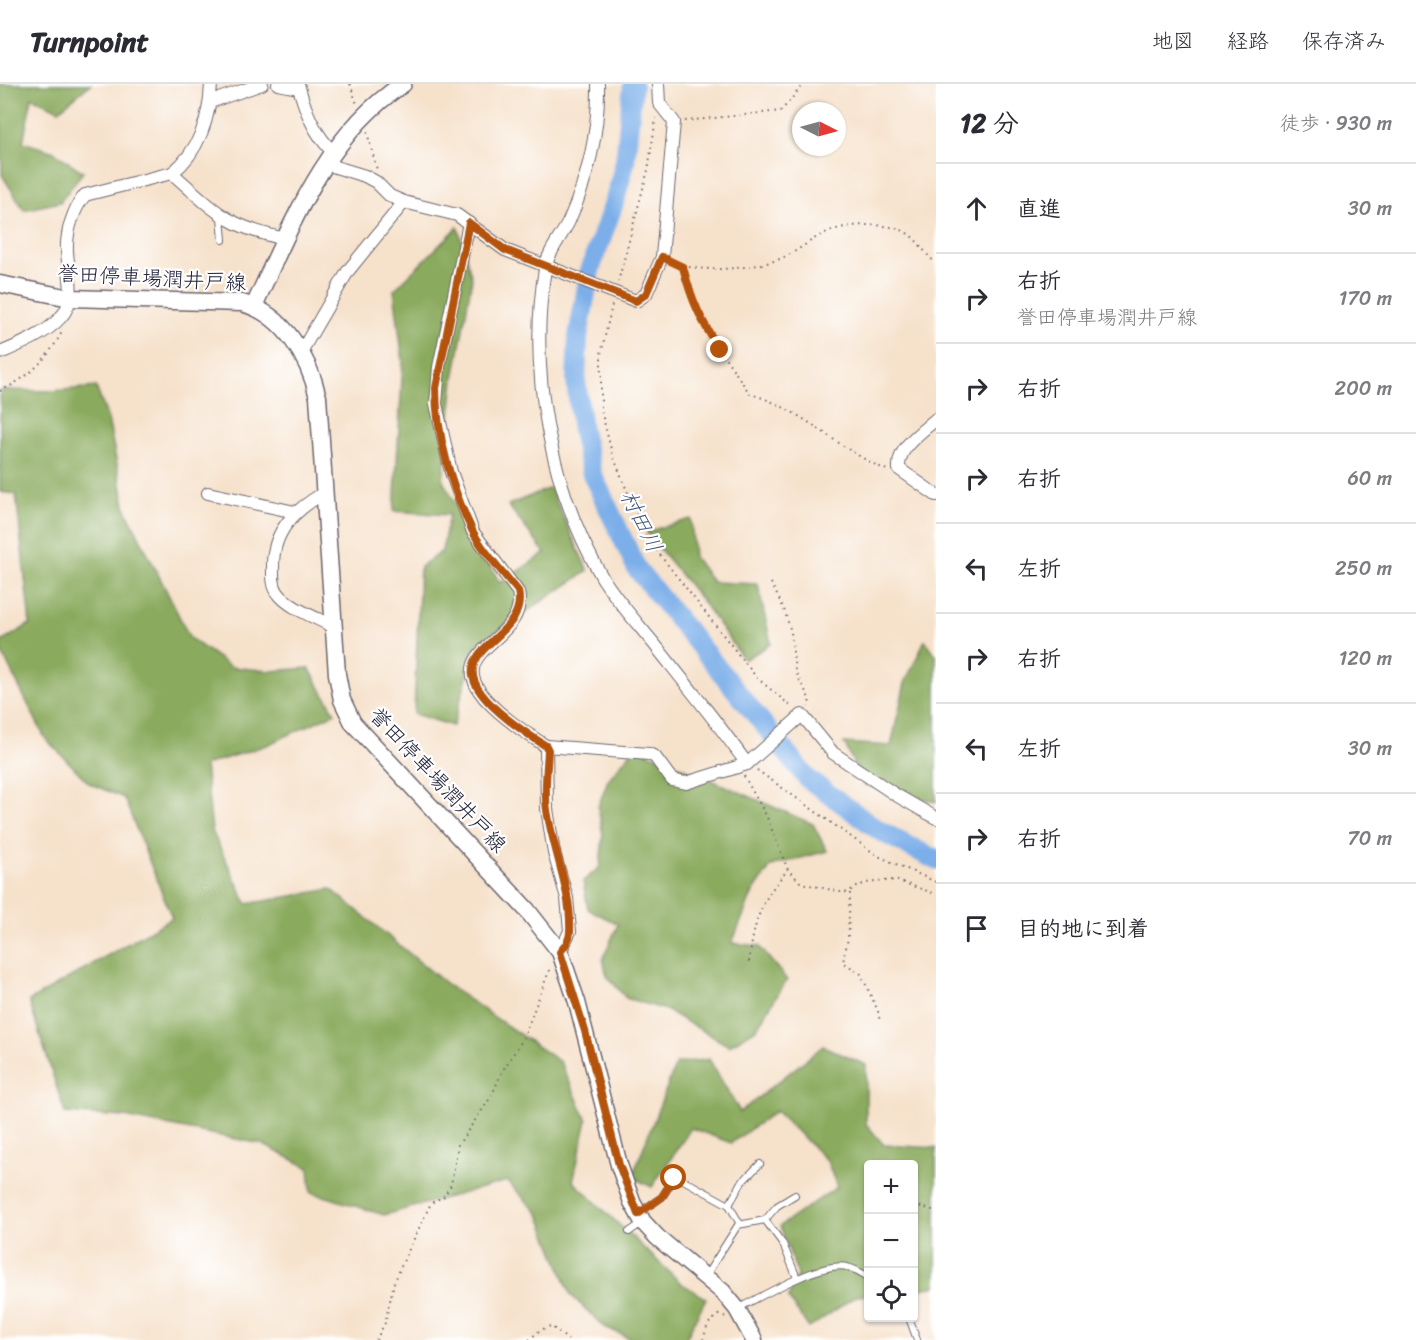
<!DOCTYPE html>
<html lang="ja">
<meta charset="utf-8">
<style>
:root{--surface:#fff;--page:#f2f2f3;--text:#2b2b33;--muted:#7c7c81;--line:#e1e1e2}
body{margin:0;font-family:Sriracha,"Klee One",sans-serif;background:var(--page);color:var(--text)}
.controls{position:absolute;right:18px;bottom:18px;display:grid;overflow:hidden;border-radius:6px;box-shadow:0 2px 4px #0004}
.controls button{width:54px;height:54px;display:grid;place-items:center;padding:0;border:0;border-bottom:2px solid var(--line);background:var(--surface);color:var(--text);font:30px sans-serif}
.compass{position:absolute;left:792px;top:18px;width:54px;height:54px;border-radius:50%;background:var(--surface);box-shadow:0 2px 4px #0004;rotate:96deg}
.stop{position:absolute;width:18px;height:18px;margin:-14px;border:4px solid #b45309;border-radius:50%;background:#fff}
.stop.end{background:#b45309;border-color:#fff;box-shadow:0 2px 6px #0008}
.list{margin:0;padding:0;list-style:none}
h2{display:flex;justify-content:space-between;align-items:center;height:78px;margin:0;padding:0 24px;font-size:26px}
h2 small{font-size:20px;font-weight:400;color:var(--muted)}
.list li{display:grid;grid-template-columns:39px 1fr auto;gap:18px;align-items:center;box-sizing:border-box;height:90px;padding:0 24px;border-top:2px solid var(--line)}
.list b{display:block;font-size:22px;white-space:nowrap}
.list p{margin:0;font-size:20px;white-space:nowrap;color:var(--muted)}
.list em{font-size:20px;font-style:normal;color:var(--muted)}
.icon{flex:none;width:33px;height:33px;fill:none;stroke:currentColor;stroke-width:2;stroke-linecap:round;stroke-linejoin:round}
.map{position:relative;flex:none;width:936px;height:1256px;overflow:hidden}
header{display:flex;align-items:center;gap:36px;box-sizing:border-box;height:84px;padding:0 30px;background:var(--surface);border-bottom:2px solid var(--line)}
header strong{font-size:28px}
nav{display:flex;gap:33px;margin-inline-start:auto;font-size:21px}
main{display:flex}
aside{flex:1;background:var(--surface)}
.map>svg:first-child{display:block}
</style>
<header>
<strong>Turnpoint</strong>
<nav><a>地図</a><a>経路</a><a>保存済み</a></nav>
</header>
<main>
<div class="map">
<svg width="936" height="1256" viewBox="0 0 936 1256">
<rect width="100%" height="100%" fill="#fff"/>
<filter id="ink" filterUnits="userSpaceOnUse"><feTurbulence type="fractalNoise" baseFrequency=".0167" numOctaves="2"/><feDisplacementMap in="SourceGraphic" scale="12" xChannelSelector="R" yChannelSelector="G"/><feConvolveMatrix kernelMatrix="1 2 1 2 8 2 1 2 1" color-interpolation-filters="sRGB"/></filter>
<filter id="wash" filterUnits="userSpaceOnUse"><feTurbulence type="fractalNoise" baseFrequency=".008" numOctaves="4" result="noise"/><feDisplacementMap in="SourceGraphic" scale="24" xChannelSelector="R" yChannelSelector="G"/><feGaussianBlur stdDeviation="1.35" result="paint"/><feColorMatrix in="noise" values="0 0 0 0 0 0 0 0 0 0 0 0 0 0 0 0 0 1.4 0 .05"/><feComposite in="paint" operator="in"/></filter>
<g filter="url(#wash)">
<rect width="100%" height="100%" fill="#f6e1ca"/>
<!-- forest -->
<g fill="#8aaa5d" stroke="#56664c" stroke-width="1.5">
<path d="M 0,0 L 91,0 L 59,26 L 32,13 L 23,58 L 54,68 L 83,88 L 60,118 L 24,126 L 2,91 Z"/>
<path d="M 458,143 L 472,195 L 454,295 L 443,397 L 500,499 L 545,469 L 508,421 L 550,404 L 588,487 L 476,561 L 453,642 L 414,630 L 420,483 L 442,467 L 449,431 L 394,427 L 403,278 L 394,206 Z"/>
<path d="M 96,303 L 108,335 L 126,426 L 190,554 L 231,583 L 271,587 L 309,584 L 335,629 L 267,661 L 205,681 L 212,747 L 247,820 L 331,805 L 449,902 L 560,978 L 587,1036 L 573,1097 L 682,1200 L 706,1214 L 685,1256 L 633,1256 L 603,1242 L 571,1211 L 539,1130 L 507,1097 L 384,1131 L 311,1108 L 309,1084 L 262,1060 L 125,1033 L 65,1029 L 29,917 L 172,834 L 124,714 L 89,699 L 45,654 L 0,565 L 0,559 L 30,540 L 16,410 L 0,408 L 0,306 L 52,307 Z"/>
<path d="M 691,435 L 694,473 L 712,498 L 758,500 L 771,560 L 744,576 L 702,517 L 646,448 Z"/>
<path d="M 925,556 L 936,571 L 936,718 L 864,701 L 844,659 L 891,662 L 905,599 Z"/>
<path d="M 635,663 L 813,740 L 827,767 L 771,782 L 752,810 L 732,859 L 759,862 L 787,896 L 756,945 L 729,962 L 666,926 L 626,914 L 607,892 L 603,875 L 618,840 L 588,825 L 583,797 L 600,783 L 603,751 L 598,723 L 608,696 Z"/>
<path d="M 823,962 L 866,981 L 866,1040 L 884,1061 L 936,1064 L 936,1202 L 914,1206 L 914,1080 L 868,1080 L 868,1211 L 856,1212 L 809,1244 L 788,1214 L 798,1191 L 780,1142 L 837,1103 L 827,1077 L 776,1027 L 731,1059 L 691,1044 L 652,1103 L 632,1093 L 676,980 L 709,975 L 740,1028 Z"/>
</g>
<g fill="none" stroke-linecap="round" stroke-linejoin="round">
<!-- river -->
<path stroke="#7cafe9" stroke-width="20" d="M 633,0 L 625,78 L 615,116 L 590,186 L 578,253 L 576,297 L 582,347 L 592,390 L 637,485 L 808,695 L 880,747 L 936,776"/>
</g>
</g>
<g filter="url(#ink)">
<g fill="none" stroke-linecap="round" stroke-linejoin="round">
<defs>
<g id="lane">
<path d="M 221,133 L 223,156"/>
<path d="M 729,1121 L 742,1098 L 760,1080"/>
<path d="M 638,1129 L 662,1113 L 676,1092 L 729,1121 L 740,1140"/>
<path d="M 765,1136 L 783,1160 L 797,1194"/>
<path d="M 629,1148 L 643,1138"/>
<path d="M 705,1193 L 738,1141 L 765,1136 L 777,1122 L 795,1111"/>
<path d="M 739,1224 C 762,1212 822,1177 847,1183 C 855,1185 862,1189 868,1193"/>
<path d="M 909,1234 L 917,1256"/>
</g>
<g id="street">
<path d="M 278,0 L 299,4"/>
<path d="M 298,0 C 305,26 314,50 334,69"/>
<path d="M 598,0 C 599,46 588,94 569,137 C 562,152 547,169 545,185 C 528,287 550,404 602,493 C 617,517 637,539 655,561 C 686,600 718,639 747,680"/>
<path d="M 210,18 L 262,0"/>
<path d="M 326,80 L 365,92 L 376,98 L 390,112 L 404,118 L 457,131 L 505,166 L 636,217 L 646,210 L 662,173 L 674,38 L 659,19 L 658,0"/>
<path d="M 172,89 C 215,127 227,143 286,155"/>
<path d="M 469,139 L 439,283 L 436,320 L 451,388 L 473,448 L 518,508 C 532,569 391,564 546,662 L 547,725 L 554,769 L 567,814 L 570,847 L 560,868"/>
<path d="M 301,268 L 348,187 L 404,118"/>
<path d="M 0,269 C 19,261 46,250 60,234 C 78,216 68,189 67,167 C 66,149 73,125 85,111 L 172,89 C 199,68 210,33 211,0"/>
<path d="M 936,335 C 922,348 897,363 899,385 L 936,411"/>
<path d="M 208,409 L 295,428"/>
<path d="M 324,409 C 296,425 273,446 273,481 C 273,491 272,501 278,509 C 289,524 317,534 334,543"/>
<path d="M 546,662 L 649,670 L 655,673 L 672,696 L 686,699 L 747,680 L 802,631 L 833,669 L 896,711 L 936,734"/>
</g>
<g id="secondary">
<path d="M 0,200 L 70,214 L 242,219 C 284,230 309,274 318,313 L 337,590 L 342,616 L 353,639 L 527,826 L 560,868 L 577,918 L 619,1081 L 632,1118 L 643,1138 L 657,1153 L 723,1208 L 737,1225 L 754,1256"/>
<path d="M 254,222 C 291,142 326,50 403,0"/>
</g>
</defs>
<!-- lane casing -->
<use href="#lane" stroke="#6c656d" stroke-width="8"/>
<!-- street casing -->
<use href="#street" stroke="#6c656d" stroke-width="14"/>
<!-- secondary casing -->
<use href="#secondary" stroke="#6c656d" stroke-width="19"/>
<!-- path -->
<g stroke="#6c656d" stroke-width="2" stroke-dasharray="1.5 4.5" stroke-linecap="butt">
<path d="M 350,0 L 357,20"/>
<path d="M 685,37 L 781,27 L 804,0"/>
<path d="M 367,48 L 377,86"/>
<path d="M 672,178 C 697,190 757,185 782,174 C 799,167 813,153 830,147 C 849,140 879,139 899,145 C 918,152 922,168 936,179"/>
<path d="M 683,183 L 690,211 L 703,241 L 750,310 C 802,324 838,366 887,386"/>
<path d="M 618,198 L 648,86 L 656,34"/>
<path d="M 612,221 L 601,270 L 601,326 L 612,369 L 645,452 L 757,594 L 793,624"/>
<path d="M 0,307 C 28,294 47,276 62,248"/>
<path d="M 771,499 L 784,525 L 791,548 L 795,587 L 810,616 L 808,623"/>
<path d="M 757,686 L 878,772 L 936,798"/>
<path d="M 744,692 L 766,731 L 788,786 L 801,799 L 845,809 L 865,799 L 895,796 L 936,810"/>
<path d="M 850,809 L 848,854 L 843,878 L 861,890 L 878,927 L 880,938"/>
<path d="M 749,878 C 754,839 760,816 787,787"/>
<path d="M 914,1121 L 936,1127"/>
<path d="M 376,1256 L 385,1239 L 394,1199 L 403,1178 L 431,1119 L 444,1112 L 451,1101 L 458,1061 L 491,1013 L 503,986 L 523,955 L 551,882"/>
<path d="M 529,1256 L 540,1246 L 551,1242 L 568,1256"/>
<path d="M 703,1256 L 708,1240 L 718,1231 L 727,1233"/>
</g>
<!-- lane -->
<use href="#lane" stroke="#fff" stroke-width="6"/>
<!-- street -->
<use href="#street" stroke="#fff" stroke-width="12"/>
<!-- secondary -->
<use href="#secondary" stroke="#fff" stroke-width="16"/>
</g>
</g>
<g fill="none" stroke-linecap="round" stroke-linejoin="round" filter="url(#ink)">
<!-- route -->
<path stroke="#b45309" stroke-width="8" d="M 674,1094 L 662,1113 L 638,1130 L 619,1081 L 585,947 L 560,868 C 565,862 570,856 570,848 C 572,807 553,766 547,726 C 544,706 547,687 548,666 L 546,662 C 391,564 532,568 518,507 C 503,488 484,469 473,448 C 452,406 436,351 436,304 L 469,139 L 505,166 L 636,217 L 646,210 L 662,173 L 683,183 C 691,215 702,239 720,266"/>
</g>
<g text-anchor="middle" stroke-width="4.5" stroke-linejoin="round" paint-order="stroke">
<!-- street labels -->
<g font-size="21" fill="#22223b" stroke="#fff">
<text transform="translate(152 194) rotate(3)" y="7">誉田停車場潤井戸線</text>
<text transform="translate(438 696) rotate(47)" y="7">誉田停車場潤井戸線</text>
</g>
<!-- water labels -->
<g font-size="22" font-style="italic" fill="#465a81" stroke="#fff">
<text transform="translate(642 437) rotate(64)" y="8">村田川</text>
</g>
</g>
</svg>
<div class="controls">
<button>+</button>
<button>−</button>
<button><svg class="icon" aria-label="locate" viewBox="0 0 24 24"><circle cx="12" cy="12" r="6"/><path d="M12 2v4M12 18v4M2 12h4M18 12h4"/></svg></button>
</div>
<svg class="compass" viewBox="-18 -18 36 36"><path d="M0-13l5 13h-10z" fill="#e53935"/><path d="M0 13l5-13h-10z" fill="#7c7c81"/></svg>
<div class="stop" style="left:674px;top:1094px"></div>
<div class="stop end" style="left:720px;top:266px"></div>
</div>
<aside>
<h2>12 分<small>徒歩 · 930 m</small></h2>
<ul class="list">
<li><svg class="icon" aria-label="ahead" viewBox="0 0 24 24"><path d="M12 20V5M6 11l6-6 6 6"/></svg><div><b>直進</b></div><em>30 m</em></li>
<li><svg class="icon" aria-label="right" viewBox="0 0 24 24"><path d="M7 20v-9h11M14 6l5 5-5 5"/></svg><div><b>右折</b><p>誉田停車場潤井戸線</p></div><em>170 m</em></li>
<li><svg class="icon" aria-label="right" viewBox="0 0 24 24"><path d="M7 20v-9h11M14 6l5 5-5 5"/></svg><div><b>右折</b></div><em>200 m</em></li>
<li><svg class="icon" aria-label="right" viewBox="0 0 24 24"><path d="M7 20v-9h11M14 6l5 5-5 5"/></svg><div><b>右折</b></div><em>60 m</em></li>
<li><svg class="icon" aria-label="left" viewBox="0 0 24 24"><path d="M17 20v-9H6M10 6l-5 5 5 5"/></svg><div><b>左折</b></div><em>250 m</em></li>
<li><svg class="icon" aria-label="right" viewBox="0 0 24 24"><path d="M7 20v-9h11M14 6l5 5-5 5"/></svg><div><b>右折</b></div><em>120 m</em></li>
<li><svg class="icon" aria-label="left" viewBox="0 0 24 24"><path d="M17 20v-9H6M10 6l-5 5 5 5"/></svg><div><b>左折</b></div><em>30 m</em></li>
<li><svg class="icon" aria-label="right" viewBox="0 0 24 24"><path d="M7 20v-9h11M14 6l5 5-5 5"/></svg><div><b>右折</b></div><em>70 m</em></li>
<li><svg class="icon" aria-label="arrive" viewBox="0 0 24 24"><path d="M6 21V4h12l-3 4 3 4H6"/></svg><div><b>目的地に到着</b></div></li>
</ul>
</aside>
</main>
